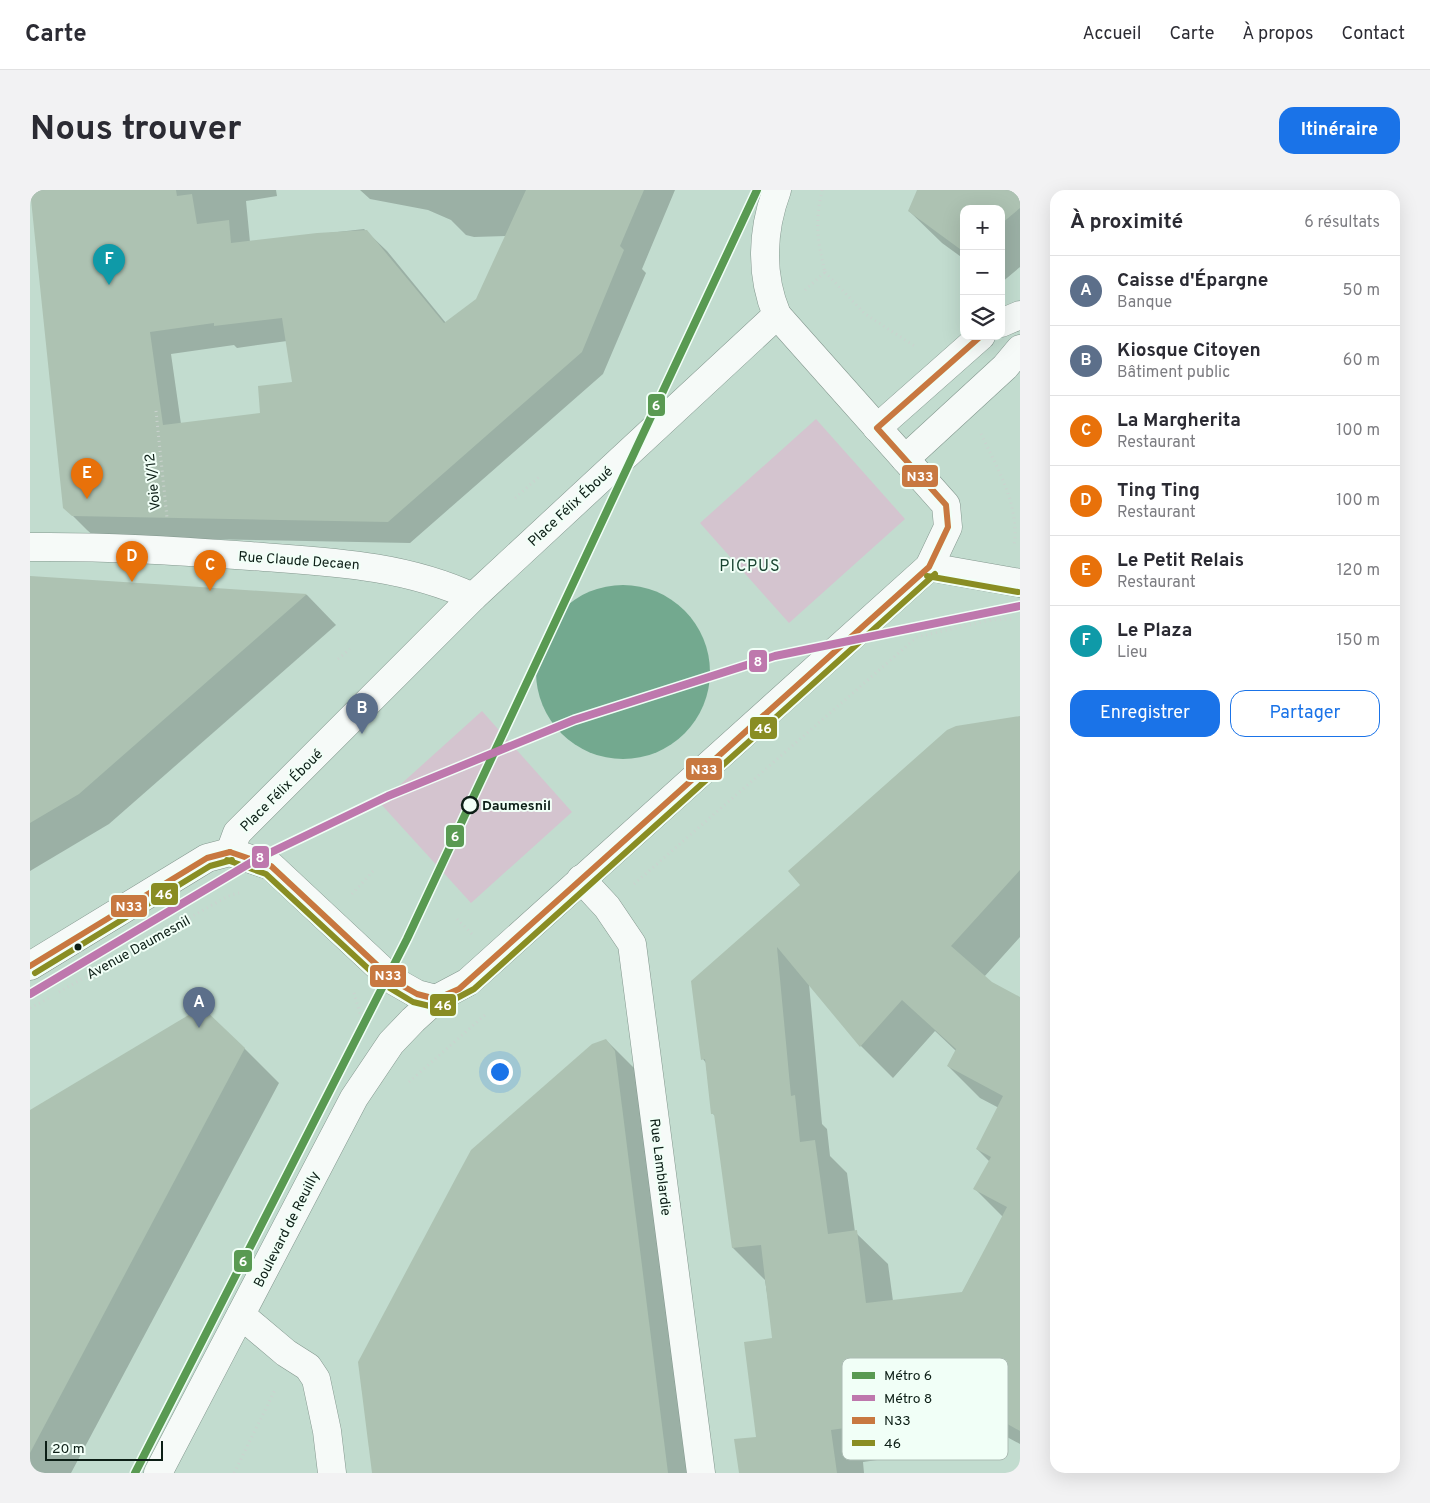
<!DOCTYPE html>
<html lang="fr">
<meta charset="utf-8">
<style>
:root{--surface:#fff;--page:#f2f2f3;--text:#2b2b33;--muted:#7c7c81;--line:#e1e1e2;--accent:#1a73e8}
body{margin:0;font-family:Overpass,sans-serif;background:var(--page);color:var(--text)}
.controls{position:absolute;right:15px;top:15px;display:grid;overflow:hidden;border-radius:10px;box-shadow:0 5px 20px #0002}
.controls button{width:45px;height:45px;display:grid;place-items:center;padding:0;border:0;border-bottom:1px solid var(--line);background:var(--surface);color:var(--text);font:25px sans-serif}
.scale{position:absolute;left:15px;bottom:12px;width:118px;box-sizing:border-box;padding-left:5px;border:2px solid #0c1e16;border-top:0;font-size:14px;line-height:18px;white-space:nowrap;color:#0c1e16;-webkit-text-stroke:4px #f1fff7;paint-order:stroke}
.you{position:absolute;left:469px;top:881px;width:18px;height:18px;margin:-12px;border:4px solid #fff;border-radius:50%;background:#1a73e8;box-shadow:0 0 0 8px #1a73e833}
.badge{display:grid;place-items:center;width:32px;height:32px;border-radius:50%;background:var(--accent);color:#fff;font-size:16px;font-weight:700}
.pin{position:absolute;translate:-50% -41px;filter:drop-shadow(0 1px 2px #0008)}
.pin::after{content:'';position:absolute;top:26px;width:18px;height:15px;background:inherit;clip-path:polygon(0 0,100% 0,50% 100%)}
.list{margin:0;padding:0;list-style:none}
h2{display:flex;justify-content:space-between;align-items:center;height:65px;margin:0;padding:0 20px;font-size:21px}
h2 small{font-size:16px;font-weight:400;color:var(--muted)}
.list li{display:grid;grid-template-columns:32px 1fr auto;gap:15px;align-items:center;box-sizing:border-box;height:70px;padding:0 20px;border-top:1px solid var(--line)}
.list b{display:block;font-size:19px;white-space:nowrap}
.list p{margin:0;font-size:16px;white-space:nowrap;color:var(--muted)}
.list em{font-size:16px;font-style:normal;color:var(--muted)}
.actions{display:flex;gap:10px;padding:15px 20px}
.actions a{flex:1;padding:11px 0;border:1px solid var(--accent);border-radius:15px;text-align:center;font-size:18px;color:var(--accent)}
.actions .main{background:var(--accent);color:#fff}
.icon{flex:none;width:28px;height:28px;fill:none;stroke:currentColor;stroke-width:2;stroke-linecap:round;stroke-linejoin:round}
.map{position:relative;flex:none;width:990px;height:1283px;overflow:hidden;border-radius:15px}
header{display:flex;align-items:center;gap:30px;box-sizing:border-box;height:70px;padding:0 25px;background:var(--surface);border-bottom:1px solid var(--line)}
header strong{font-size:24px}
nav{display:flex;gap:28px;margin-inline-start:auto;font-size:18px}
.intro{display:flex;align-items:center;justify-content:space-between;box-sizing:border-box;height:120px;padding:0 30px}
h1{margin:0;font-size:35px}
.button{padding:12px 22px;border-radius:15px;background:var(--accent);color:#fff;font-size:18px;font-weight:700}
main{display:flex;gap:30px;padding:0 30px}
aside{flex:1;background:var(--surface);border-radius:15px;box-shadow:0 5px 20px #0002}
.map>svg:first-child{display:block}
</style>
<header>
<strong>Carte</strong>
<nav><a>Accueil</a><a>Carte</a><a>À propos</a><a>Contact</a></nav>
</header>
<div class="intro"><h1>Nous trouver</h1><a class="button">Itinéraire</a></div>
<main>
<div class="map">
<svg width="990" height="1283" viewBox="0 0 990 1283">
<rect width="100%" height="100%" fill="#c2dccf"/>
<!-- green -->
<g fill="#d4c4cf">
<path d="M 786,229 L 875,329 L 759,433 L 670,333 Z"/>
<path d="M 452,521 L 542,622 L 441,713 L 350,613 Z"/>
</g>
<!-- water -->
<circle fill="#73a98f" cx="593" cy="482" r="87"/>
<!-- shadow -->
<g fill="#0003" fill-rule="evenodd">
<path d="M 1,0 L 246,0 L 247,6 L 216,11 L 220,52 L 334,39 L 357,61 L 416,133 L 447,110 L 476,46 L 444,47 L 436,45 L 421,30 L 398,20 L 340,9 L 330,0 L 645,0 L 612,79 L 616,83 L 573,184 L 380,353 L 65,347 L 57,340 L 34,317 ZM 257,151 L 263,193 L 232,225 L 151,234 L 141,164 L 204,155 L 207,158 Z"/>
<path d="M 888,0 L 990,0 L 990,77 L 971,93 L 971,19 L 934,19 L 934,69 L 912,53 L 879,21 Z"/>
<path d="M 0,387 L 277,405 L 306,435 L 79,634 L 0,681 Z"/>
<path d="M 990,527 L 990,747 L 954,787 L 961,793 L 990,808 L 990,1254 L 966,1241 L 852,1254 L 854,1269 L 833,1272 L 834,1283 L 710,1283 L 727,1248 L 744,1149 L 735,1090 L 703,1058 L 686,927 L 682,923 L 676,873 L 673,869 L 663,791 ZM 779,794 L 831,856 L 863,888 L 905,841 L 926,861 L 918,876 L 950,908 L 969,918 L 947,959 L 960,972 L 945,999 L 973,1027 L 932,1103 L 863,1111 L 858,1074 L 825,1042 L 817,983 L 800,966 L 797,939 L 792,934 Z"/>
<path d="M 576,850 L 614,888 L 670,1283 L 343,1283 Z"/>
<path d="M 214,858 L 249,893 L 41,1283 L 0,1283 L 0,921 Z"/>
</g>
<!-- building -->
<g fill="#adc2b2" fill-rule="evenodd">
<path d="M 0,0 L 146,0 L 147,6 L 162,4 L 167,34 L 199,30 L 201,53 L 287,43 L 337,40 L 414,133 L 446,109 L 496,0 L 614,0 L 590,56 L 594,60 L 552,162 L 358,332 L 42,326 L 33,318 ZM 252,128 L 262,192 L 228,196 L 230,223 L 133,235 L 120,142 L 184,133 L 184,136 Z"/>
<path d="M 887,0 L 990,0 L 990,18 L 971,34 L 971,19 L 934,19 L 934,62 L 878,21 Z"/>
<path d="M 0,386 L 140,395 L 277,404 L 49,604 L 0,633 Z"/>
<path d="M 990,526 L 990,680 L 921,756 L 962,792 L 990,807 L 990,1241 L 933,1209 L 820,1222 L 822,1237 L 801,1240 L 807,1283 L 709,1283 L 704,1249 L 726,1247 L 714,1152 L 742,1148 L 731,1055 L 702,1058 L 684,924 L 681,924 L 675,869 L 671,870 L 661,791 L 770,695 L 758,681 L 917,540 L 926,536 ZM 747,757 L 830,857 L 872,810 L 926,859 L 917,876 L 973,906 L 946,959 L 961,967 L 943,999 L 977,1017 L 932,1102 L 836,1113 L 827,1040 L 798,1044 L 785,950 L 770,952 L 765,905 L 761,906 Z"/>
<path d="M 172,817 L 215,858 L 0,1263 L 0,920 Z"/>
<path d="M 576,849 L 585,861 L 638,1283 L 342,1283 L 328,1172 L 428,984 L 441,960 L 562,854 Z"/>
</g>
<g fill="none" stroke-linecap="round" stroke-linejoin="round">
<defs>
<g id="minor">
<path d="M 0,357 C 74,356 147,361 220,366 C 297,372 372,374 443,407"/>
<path d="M 899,377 L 990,393"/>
<path d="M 200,662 L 207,643 L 443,407 L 747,125"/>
<path d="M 551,689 L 577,717 L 602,754 L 671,1283"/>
<path d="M 211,1125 L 256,1163 L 278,1177 L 286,1189 L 297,1241 L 302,1283"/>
</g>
<g id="major">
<path d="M 971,133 L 990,125"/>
<path d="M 847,238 L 951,146"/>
<path d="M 875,269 L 975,177 L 990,159"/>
<path d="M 0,776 L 177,668 L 200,662 L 241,676 L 364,791 L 387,804 L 406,809"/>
<path d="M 128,1283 L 324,908 L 361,853 L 383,830 L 406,809 L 438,792 L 899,377 L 918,337 L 916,315 L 747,125 C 730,85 732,40 747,0"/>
</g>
</defs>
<!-- minor casing -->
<use href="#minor" stroke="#83978e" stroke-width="29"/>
<!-- major casing -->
<use href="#major" stroke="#83978e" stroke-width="29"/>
<!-- path -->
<g stroke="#cbd3cf" stroke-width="3" stroke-dasharray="1 4" stroke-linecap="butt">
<path d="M 792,0 C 785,34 787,49 795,82"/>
<path d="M 795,82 L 835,124 L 886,157"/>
<path d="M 775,100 L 795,82"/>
<path d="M 126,221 L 137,328"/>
<path d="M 951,244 C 968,280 990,315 984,356"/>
<path d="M 485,308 L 509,287"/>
<path d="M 960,430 L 982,429"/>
<path d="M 308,469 L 320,459"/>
<path d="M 604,694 L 887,447 L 960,430 L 964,424"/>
<path d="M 322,704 L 344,680"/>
<path d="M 427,729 L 442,744"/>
<path d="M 29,802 L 198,706 L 209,703"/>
<path d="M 324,803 L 330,823 L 337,830"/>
<path d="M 0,818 L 19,808"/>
<path d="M 379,892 L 456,824"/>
<path d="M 204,1283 L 246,1198"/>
</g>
<!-- minor -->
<use href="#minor" stroke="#f6faf8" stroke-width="28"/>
<!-- major -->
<use href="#major" stroke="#f6faf8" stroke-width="28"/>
<defs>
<g id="bus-1">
<path d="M 200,662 L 241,676 L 364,791 L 387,804 L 406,809 L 429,799 L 899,377 L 918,337 L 916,315 L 847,238 L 951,146"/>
<path d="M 0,776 L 177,668 L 200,662"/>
</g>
<g id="bus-2">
<path d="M 897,386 L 988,402"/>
<path d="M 197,670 L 236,684 L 358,797 L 383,812 L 408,818 L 444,799 L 905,384"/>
<path d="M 5,783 L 180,676 L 202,670"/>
</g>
</defs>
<!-- bus-1 casing -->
<use href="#bus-1" stroke="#f1fff7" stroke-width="10"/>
<!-- bus-2 casing -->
<use href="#bus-2" stroke="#f1fff7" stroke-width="10"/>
<!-- bus-1 -->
<use href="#bus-1" stroke="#c87840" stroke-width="6"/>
<!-- bus-2 -->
<use href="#bus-2" stroke="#898d23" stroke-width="6"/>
<defs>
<path id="metro-1" d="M 105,1283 L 377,749 L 727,0"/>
<path id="metro-2" d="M 0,804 L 227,669 L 358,606 L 544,530 L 745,466 L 990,416"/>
</defs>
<!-- metro-1 casing -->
<use href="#metro-1" stroke="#f1fff7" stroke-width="11"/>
<!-- metro-2 casing -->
<use href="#metro-2" stroke="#f1fff7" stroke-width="11"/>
<!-- metro-1 -->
<use href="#metro-1" stroke="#599a52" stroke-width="8"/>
<!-- metro-2 -->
<use href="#metro-2" stroke="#be78ad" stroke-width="8"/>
</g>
<!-- markers -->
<circle fill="#f1fff7" stroke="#0c1e16" stroke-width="2.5" cx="440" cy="615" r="8"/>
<circle fill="#0c1e16" stroke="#f1fff7" stroke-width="2" cx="48" cy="757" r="4.5"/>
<g text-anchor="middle" stroke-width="4" stroke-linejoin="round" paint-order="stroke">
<!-- street labels -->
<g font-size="14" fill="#0c1e16" stroke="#f1fff7">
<text transform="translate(122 292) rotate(-96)" y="5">Voie V/12</text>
<text transform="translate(540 316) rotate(-43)" y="5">Place Félix Éboué</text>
<text transform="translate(269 370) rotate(4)" y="5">Rue Claude Decaen</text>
<text transform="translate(251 600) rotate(-45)" y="5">Place Félix Éboué</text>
<text transform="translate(108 757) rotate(-29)" y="5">Avenue Daumesnil</text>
<text transform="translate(631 977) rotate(83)" y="5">Rue Lamblardie</text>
<text transform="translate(256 1039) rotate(-63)" y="5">Boulevard de Reuilly</text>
</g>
<!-- stop labels -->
<g font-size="14" font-weight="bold" fill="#0c1e16" stroke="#f1fff7" text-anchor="start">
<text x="452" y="620">Daumesnil</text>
</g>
<!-- quarter labels -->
<g font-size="16" letter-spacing="1" fill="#194431" stroke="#f1fff7">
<text x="720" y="381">PICPUS</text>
</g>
</g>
<!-- legend -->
<rect x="812" y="1168" width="166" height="102" rx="8" fill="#f1fff7" stroke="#acbcb4" stroke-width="1"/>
<rect x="822" y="1182" width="23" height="7" fill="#599a52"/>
<rect x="822" y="1205" width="23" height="6" fill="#be78ad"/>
<rect x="822" y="1227" width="23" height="7" fill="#c87840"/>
<rect x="822" y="1250" width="23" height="6" fill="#898d23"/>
<g font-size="14" fill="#0c1e16">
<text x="854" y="1190">Métro 6</text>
<text x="854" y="1213">Métro 8</text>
<text x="854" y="1235">N33</text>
<text x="854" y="1258">46</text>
</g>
<g stroke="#f1fff7" stroke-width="2">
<rect x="617" y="203" width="19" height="24" rx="5" fill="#599a52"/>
<rect x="871" y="274" width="38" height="24" rx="5" fill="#c87840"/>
<rect x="718" y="459" width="20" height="24" rx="5" fill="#be78ad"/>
<rect x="719" y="526" width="29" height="24" rx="5" fill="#898d23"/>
<rect x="655" y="567" width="38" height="24" rx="5" fill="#c87840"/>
<rect x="415" y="634" width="20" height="24" rx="5" fill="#599a52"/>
<rect x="221" y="655" width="19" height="24" rx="5" fill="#be78ad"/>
<rect x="120" y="692" width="29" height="24" rx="5" fill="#898d23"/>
<rect x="80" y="704" width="38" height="24" rx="5" fill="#c87840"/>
<rect x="339" y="774" width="38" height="24" rx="5" fill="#c87840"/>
<rect x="399" y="803" width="28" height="24" rx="5" fill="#898d23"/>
<rect x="203" y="1059" width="20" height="24" rx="5" fill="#599a52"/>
</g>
<g font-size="14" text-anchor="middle" font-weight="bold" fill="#fff">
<text x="626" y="220">6</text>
<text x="890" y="291">N33</text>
<text x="728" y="476">8</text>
<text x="733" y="543">46</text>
<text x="674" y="584">N33</text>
<text x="425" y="651">6</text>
<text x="230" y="672">8</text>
<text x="134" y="709">46</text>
<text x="99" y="721">N33</text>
<text x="358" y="790">N33</text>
<text x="413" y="820">46</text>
<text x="213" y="1076">6</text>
</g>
</svg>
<div class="controls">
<button>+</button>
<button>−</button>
<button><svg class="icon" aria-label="layers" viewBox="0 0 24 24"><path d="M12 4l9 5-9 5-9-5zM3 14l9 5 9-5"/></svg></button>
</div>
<div class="scale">20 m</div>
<div class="you"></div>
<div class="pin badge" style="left:169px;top:838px;background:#5c6f8a">A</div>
<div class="pin badge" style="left:332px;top:544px;background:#5c6f8a">B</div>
<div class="pin badge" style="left:180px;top:401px;background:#e8710a">C</div>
<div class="pin badge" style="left:102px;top:392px;background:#e8710a">D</div>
<div class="pin badge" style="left:57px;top:309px;background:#e8710a">E</div>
<div class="pin badge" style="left:79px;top:95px;background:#0f9aa8">F</div>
</div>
<aside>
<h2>À proximité<small>6 résultats</small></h2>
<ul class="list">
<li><span class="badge" style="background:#5c6f8a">A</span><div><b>Caisse d'Épargne</b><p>Banque</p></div><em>50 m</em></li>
<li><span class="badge" style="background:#5c6f8a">B</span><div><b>Kiosque Citoyen</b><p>Bâtiment public</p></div><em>60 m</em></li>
<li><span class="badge" style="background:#e8710a">C</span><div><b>La Margherita</b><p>Restaurant</p></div><em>100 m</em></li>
<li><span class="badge" style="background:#e8710a">D</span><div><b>Ting Ting</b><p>Restaurant</p></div><em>100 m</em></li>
<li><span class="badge" style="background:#e8710a">E</span><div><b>Le Petit Relais</b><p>Restaurant</p></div><em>120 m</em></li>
<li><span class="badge" style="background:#0f9aa8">F</span><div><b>Le Plaza</b><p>Lieu</p></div><em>150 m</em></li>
</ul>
<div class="actions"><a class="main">Enregistrer</a><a>Partager</a></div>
</aside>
</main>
